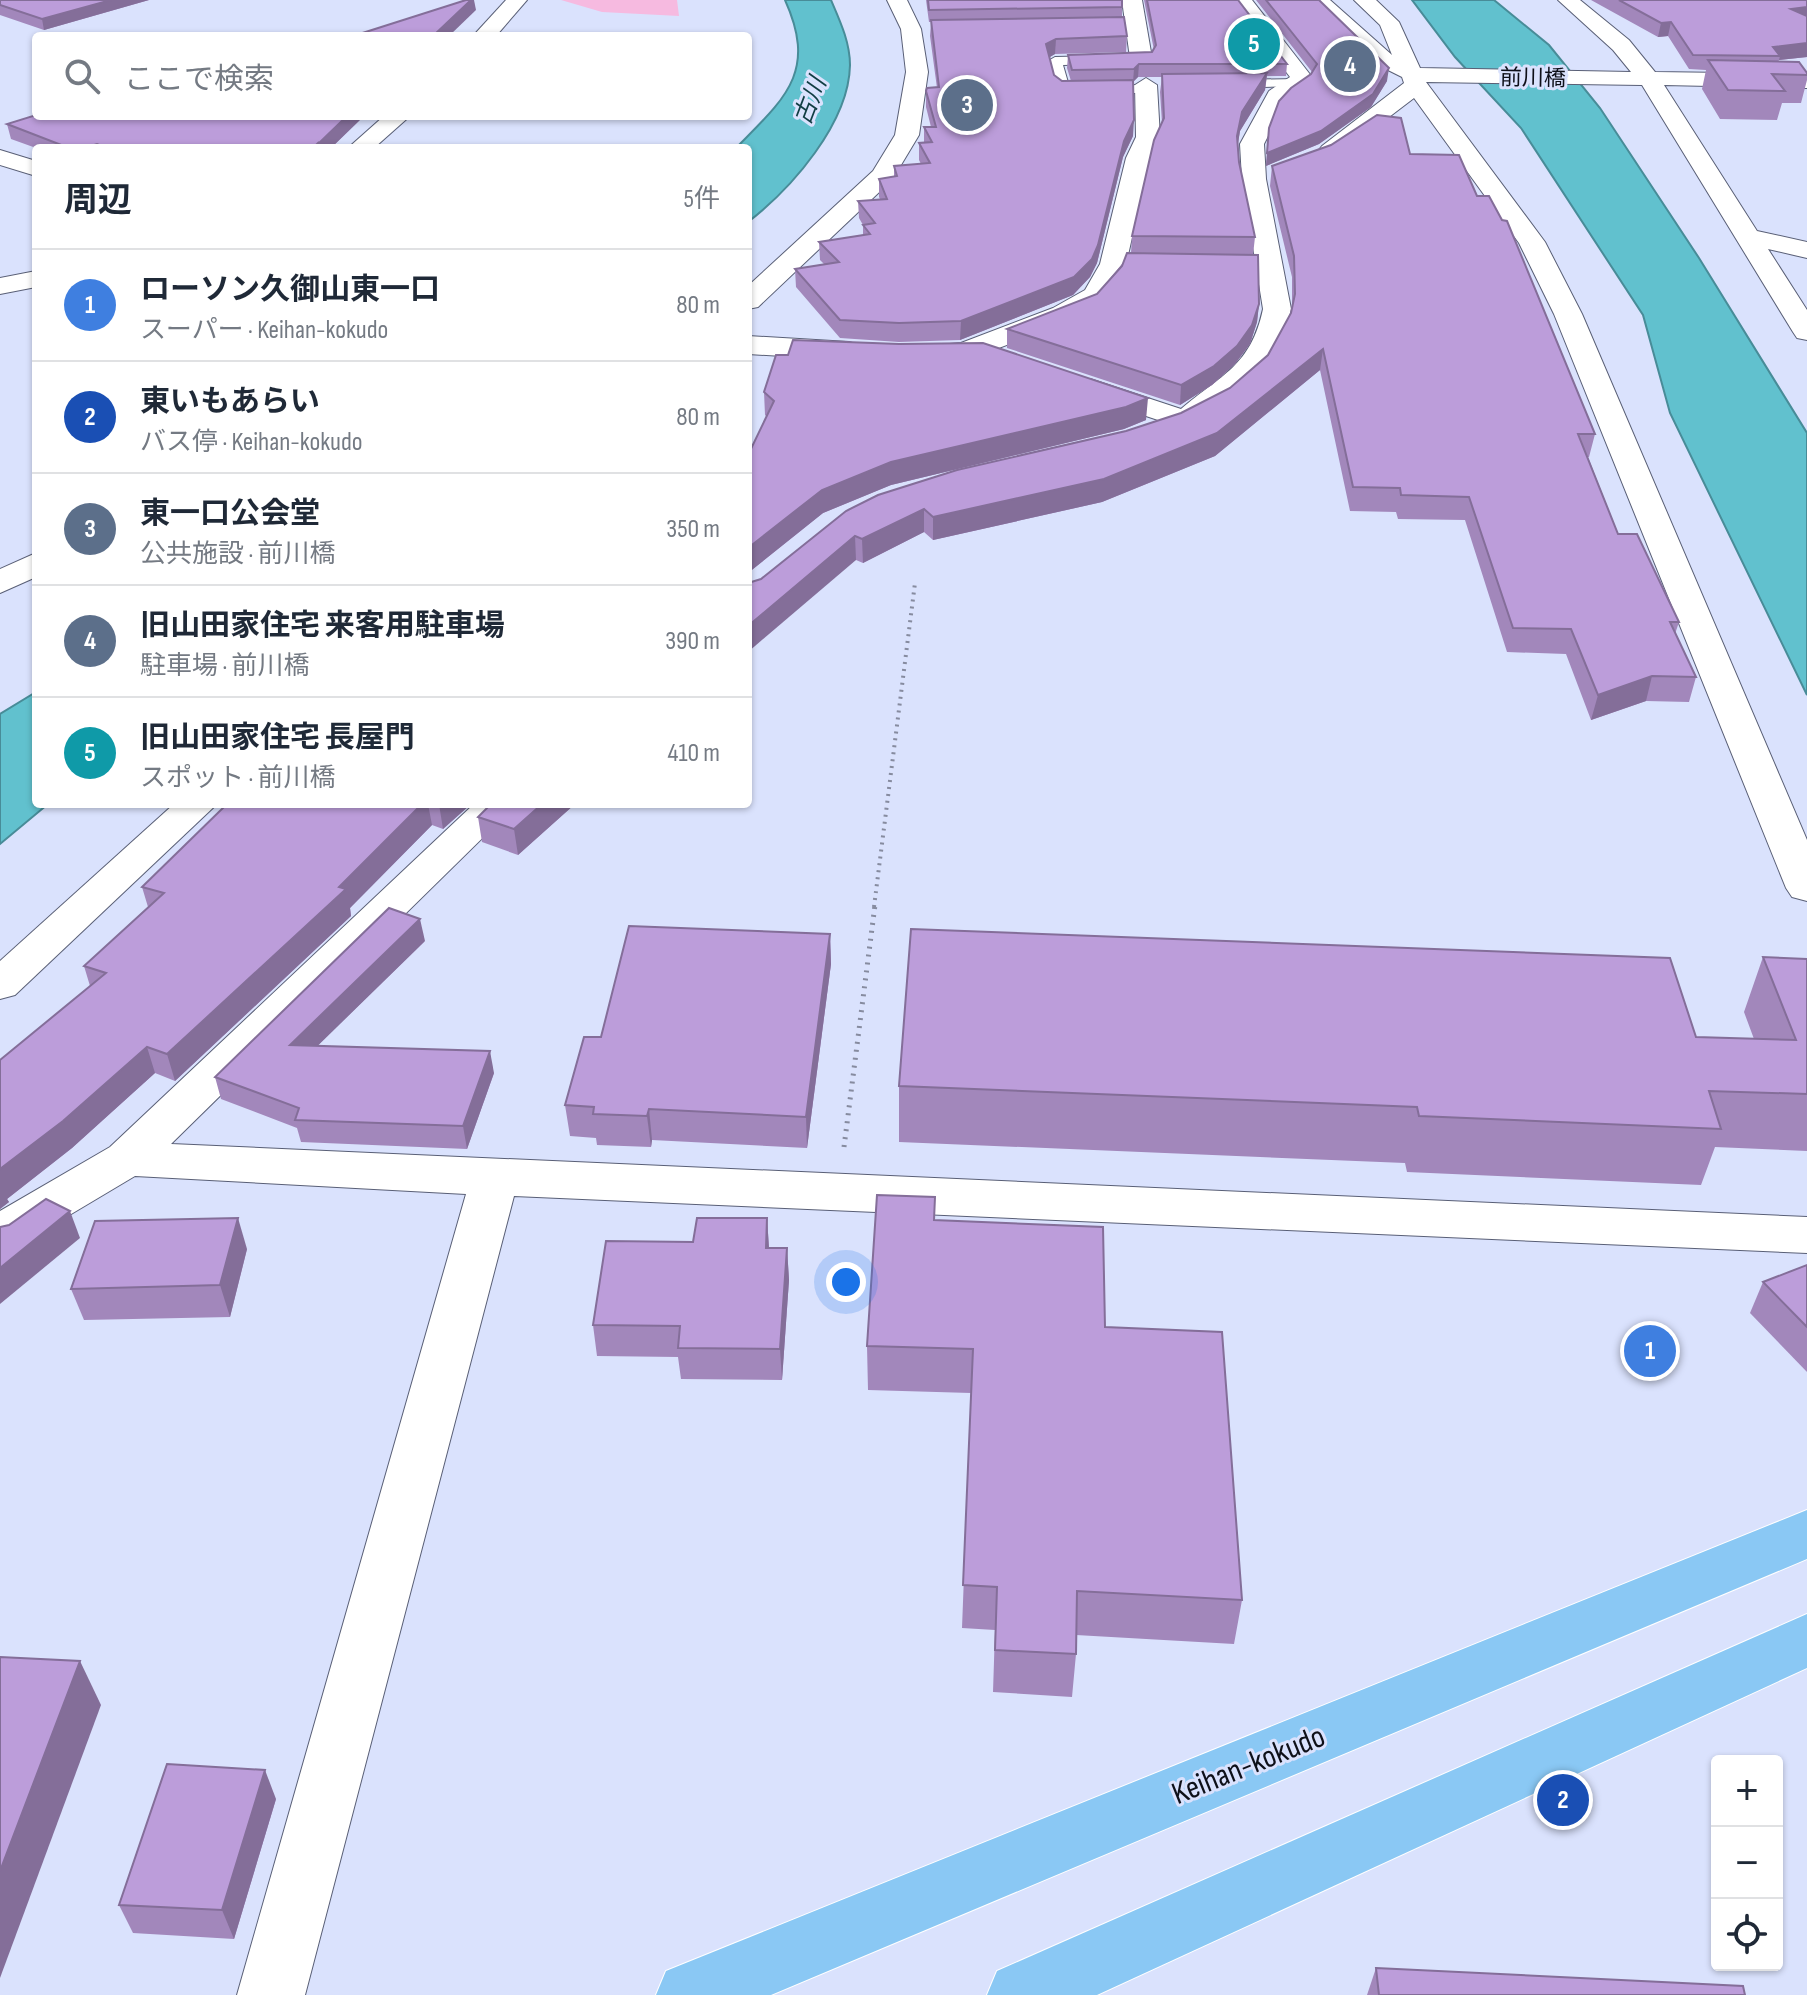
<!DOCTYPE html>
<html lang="ja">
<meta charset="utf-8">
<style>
:root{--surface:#fff;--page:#f2f2f3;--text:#1f2937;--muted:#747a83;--line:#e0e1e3;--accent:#796031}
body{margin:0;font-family:"Sofia Sans Condensed","Noto Sans JP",sans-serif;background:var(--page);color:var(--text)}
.controls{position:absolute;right:24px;bottom:24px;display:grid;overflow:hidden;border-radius:8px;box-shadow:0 2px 6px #0004}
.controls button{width:72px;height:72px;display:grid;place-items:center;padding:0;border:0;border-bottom:2px solid var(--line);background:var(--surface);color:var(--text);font:40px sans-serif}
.you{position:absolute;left:846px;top:1282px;width:28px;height:28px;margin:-20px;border:6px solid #fff;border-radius:50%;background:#1a73e8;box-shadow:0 0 0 12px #1a73e833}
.badge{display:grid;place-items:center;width:52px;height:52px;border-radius:50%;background:var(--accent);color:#fff;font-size:26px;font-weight:700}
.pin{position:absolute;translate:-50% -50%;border:4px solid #fff;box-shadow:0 2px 8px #0006}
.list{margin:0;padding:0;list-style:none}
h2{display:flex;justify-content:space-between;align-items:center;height:104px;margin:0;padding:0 32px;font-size:34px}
h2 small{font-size:26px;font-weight:400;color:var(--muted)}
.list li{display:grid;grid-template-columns:52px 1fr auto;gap:24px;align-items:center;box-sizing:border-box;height:112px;padding:0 32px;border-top:2px solid var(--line)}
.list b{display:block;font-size:30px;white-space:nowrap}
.list p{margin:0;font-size:26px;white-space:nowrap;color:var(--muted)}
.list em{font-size:26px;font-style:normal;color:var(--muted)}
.icon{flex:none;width:44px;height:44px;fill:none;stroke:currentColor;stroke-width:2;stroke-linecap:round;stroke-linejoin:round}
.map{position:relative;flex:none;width:1807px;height:1995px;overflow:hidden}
.search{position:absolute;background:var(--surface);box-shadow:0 2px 6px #0004;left:32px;top:32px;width:720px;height:88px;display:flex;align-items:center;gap:20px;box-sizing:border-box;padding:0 28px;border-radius:8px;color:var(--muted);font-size:30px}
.panel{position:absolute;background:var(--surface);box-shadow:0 2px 6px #0004;left:32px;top:144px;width:720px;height:664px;border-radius:8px}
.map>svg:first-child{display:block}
</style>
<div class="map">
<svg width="1807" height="1995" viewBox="0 0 1807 1995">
<rect width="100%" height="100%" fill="#dae2fd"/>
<!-- green -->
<path fill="#f6bae0" d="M 561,0 L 677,0 L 679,16 L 602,12 Z"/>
<!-- water -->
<g fill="#61c1ce" stroke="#488c98" stroke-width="2">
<path d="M 785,0 L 831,0 C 840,21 850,42 850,65 C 849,123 792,188 748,222 L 748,148 L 736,148 C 784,99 818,73 785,0 Z"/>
<path d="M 1412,0 L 1494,0 L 1549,45 L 1600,108 L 1699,258 L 1807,433 L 1807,695 L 1670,413 L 1643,315 L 1521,128 L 1455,57 Z"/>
<path d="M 36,692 L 36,804 L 48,804 L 0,844 L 0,714 Z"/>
</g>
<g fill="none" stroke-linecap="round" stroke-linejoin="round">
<defs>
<g id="lane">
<path d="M 1055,57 L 1104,56 L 1111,60 L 1104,64 L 1063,65 L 1069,86 L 1145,85 L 1152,89 L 1145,93 L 1058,93 L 1048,61 Z"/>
<path d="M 1298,79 L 1305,83 L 1303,86 L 1227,88 L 1220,84 L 1227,80 Z"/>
</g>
<g id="street">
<path d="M 506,0 L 527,0 L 496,36 L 473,36 Z"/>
<path d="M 887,0 L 907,0 L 921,29 L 928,72 L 919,135 L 892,180 L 758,307 L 748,309 L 748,286 L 873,171 L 895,135 L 906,72 L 901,29 Z"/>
<path d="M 1122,0 L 1142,0 L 1152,58 L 1149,63 L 1133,63 L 1130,58 Z"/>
<path d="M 1231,0 L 1252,0 L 1312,77 L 1306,88 L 1286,100 L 1264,144 L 1266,179 L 1291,309 C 1280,361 1234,415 1182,428 L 1080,394 L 1075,388 L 1080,382 L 1090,379 L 1181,409 C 1221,375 1251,366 1263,309 L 1242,179 L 1240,144 L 1269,91 L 1290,77 Z"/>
<path d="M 1308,0 L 1330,0 L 1392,55 L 1380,25 L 1354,0 L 1376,0 L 1399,22 L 1420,68 L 1631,72 L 1613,50 L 1558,0 L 1580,0 L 1629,40 L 1655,72 L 1807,74 L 1807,88 L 1664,85 L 1757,231 L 1807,242 L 1807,258 L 1768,249 L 1807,310 L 1807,340 L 1797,338 L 1793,332 L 1642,85 L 1426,82 L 1545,242 L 1582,314 L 1807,840 L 1807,901 L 1792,897 L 1786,888 L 1554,314 L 1519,243 L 1414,98 L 1338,156 L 1322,156 L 1318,151 L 1322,146 L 1404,83 L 1402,77 L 1368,60 Z"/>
<path d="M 1146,78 L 1157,85 L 1160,137 L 1150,158 L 1126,264 L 1106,301 L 1073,320 L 975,357 L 926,362 L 916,359 L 912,353 L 916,347 L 961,343 L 1053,308 L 1085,290 L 1100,264 L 1126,158 L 1136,137 L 1135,85 Z"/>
<path d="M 384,116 L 410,116 L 374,148 L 348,148 Z"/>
<path d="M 748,336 L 849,342 L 859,345 L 863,351 L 859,357 L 849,360 L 748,354 Z"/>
<path d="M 36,553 L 36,577 L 0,593 L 0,569 Z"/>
<path d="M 174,804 L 217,804 L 15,995 L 0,999 L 0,961 Z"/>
<path d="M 474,804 L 517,804 L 171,1144 L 1807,1217 L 1807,1253 L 514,1196 L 305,1995 L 237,1995 L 466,1194 L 135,1176 L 41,1232 L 18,1250 L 0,1255 L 0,1211 L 110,1147 Z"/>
</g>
<g id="secondary">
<path d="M 0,150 L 36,161 L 36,176 L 0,165 Z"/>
<path d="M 36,271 L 36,287 L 0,294 L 0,278 Z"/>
</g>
<g id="highway">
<path d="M 1807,1510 L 1807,1559 L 771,1995 L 656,1995 L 666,1971 Z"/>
<path d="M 1807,1614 L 1807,1668 L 1097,1995 L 987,1995 L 997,1971 Z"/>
</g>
</defs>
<!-- lane casing -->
<use href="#lane" stroke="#595f76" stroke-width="2"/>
<!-- street casing -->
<use href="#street" stroke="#595f76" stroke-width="2"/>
<!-- secondary casing -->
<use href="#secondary" stroke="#595f76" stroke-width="2"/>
<!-- highway casing -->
<use href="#highway" stroke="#fff" stroke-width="2"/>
<!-- path-far1 -->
<path stroke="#868b9f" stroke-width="4" stroke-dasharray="2 5" stroke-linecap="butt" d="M 874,907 L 915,583"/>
<!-- path -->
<path stroke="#868b9f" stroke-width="5" stroke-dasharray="2 6" stroke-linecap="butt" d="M 844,1147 L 875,905"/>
<!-- lane -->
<use href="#lane" fill="#fff" fill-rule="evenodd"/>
<!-- street -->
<use href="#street" fill="#fff" fill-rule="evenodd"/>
<!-- secondary -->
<use href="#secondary" fill="#fff" fill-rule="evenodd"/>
<!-- highway -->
<use href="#highway" fill="#8ac8f4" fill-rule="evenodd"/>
</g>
<!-- wall -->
<g fill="#a287bb">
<path d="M 0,0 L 149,0 L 44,30 L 0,15 Z"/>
<path d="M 926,0 L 1122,0 L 1122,17 L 1127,36 L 1126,52 L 1055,54 L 1049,57 L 1054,75 L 1062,81 L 1071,81 L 1067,68 L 1068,55 L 1152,52 L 1154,50 L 1144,0 L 1238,0 L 1287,64 L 1286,76 L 1267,76 L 1265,90 L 1240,131 L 1238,143 L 1239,162 L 1255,237 L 1253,255 L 1259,304 L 1257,322 L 1250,344 L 1235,364 L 1212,385 L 1180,405 L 1007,348 L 1007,329 L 1097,294 L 1131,253 L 1132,236 L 1162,123 L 1160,92 L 1162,77 L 1138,77 L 1133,82 L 1133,136 L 1123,157 L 1097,263 L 1090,277 L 1073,295 L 960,340 L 899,342 L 840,338 L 796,287 L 795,269 L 824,264 L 820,260 L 819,242 L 863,235 L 863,225 L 859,218 L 858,201 L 880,199 L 879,197 L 879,179 L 894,176 L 894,166 L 921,164 L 919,160 L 919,143 L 924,143 L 924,127 L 931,127 L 926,107 L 926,91 L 937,88 L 930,36 L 931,22 L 929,22 Z"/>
<path d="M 1256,0 L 1319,0 L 1387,81 L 1371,107 L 1319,144 L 1266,166 L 1269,128 L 1312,72 Z"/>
<path d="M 1591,0 L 1807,0 L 1807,57 L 1779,60 L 1778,62 L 1807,73 L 1807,80 L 1801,103 L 1782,103 L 1777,120 L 1720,119 L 1702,89 L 1706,70 L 1689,69 L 1668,36 L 1658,37 Z"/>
<path d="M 36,116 L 364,116 L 332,147 L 334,148 L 36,148 L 11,139 L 7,124 Z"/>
<path d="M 1410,154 L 1477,196 L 1595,434 L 1589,457 L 1588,457 L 1618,534 L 1679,622 L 1675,634 L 1696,677 L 1689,702 L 1646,701 L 1591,720 L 1566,654 L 1507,652 L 1465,520 L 1398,519 L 1396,512 L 1350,511 L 1320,370 L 1215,456 L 1102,502 L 933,540 L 924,532 L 863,563 L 856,560 L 761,579 L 846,511 L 1126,431 L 1181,413 L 1230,388 L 1268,355 L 1291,313 L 1292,307 L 1292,277 L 1270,186 L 1272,166 Z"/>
<path d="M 764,392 L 1146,420 L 1124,429 L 891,485 L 823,513 L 748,573 L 748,455 L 767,417 L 765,415 Z"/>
<path d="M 227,804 L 471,804 L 443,829 L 432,825 L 350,908 L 351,916 L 175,1081 L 155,1073 L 72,1148 L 7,1199 L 9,1202 L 0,1209 L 0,1060 L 90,986 L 84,966 L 148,907 L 142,887 Z"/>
<path d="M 491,804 L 575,804 L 518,855 L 482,842 L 478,817 Z"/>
<path d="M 830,934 L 831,964 L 807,1148 L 652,1140 L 651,1147 L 597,1145 L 596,1138 L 570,1136 L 565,1105 L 601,1037 Z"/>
<path d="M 425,941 L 318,1045 L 494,1073 L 467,1149 L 301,1142 L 297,1128 L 221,1099 L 215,1077 Z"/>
<path d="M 1763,957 L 1807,959 L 1807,1151 L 1715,1147 L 1701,1185 L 1407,1172 L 1405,1163 L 899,1142 L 899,1086 L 1696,1037 L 1754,1039 L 1744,1012 Z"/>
<path d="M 935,1197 L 934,1220 L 1105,1327 L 1242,1600 L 1234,1644 L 1076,1635 L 1076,1654 L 1072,1697 L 993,1692 L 995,1630 L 962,1628 L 971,1393 L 868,1390 L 867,1346 Z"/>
<path d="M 767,1218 L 769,1248 L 787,1248 L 789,1280 L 782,1380 L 681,1379 L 678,1357 L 597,1356 L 593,1325 L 693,1242 Z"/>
<path d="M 247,1249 L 230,1317 L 84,1320 L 71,1289 Z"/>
<path d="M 1807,1265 L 1807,1372 L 1750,1313 L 1763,1282 Z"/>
<path d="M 276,1799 L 234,1939 L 133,1933 L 119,1905 Z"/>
<path d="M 1376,1968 L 1745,1995 L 1367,1995 Z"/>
</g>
<!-- shaded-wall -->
<g fill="#846e99">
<path d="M 111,0 L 149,0 L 44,30 L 42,19 Z"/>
<path d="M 471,0 L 474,0 L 476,10 L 449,36 L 433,36 Z"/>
<path d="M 1807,7 L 1807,21 L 1791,9 Z"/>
<path d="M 1671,22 L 1668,36 L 1658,37 L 1661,23 Z"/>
<path d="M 1056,39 L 1055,54 L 1045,60 L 1046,44 Z"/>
<path d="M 1807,43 L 1807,57 L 1779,60 L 1780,56 L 1773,47 Z"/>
<path d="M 1139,64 L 1138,77 L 1133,82 L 1134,69 Z"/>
<path d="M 1389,68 L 1387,81 L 1371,107 L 1319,144 L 1266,166 L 1267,153 Z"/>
<path d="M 1267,73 L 1265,90 L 1240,131 L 1236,155 L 1237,136 L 1242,112 Z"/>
<path d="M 347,116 L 364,116 L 331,148 L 319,143 Z"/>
<path d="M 1134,120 L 1133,136 L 1123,157 L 1097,263 L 1090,277 L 1073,295 L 960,340 L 961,321 L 1124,141 Z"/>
<path d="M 1259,304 L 1257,322 L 1250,344 L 1235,364 L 1212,385 L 1180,405 L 1181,385 Z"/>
<path d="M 1323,349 L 1320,370 L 1215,456 L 1102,502 L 933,540 L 933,517 L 1104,479 Z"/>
<path d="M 1148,398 L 1146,420 L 1124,429 L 891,485 L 823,513 L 748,573 L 748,548 L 822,490 L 891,462 Z"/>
<path d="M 924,509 L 924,532 L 863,563 L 862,539 Z"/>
<path d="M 855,536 L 856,560 L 748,652 L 748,626 Z"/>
<path d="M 1652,676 L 1646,701 L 1591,720 L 1598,695 Z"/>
<path d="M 422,804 L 428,804 L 432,825 L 350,908 L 351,916 L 175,1081 L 167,1054 L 339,887 Z"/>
<path d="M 439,804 L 471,804 L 443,829 Z"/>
<path d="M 542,804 L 575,804 L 518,855 L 514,829 Z"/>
<path d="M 420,919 L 425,941 L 296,1067 L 290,1045 Z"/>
<path d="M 830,934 L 831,964 L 807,1148 L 806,1117 Z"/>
<path d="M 147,1047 L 155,1073 L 72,1148 L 7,1199 L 9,1202 L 0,1209 L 0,1169 Z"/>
<path d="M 490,1051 L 494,1073 L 467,1149 L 463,1126 Z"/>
<path d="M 649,1109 L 652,1140 L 651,1147 L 647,1116 Z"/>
<path d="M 70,1211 L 80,1238 L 0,1304 L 0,1268 Z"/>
<path d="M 238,1218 L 247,1249 L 230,1317 L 220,1285 Z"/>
<path d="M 767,1218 L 769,1249 L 766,1248 Z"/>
<path d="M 787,1248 L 789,1280 L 782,1380 L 780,1349 Z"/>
<path d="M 80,1661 L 101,1705 L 0,1978 L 0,1871 Z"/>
<path d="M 265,1770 L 276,1799 L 234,1939 L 222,1910 Z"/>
</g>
<!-- building -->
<g fill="#bc9dda" stroke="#846e99" stroke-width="2">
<path d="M 0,0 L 111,0 L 42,19 L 0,5 Z"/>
<path d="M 466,0 L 471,0 L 433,36 L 353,36 Z"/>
<path d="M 928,0 L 1122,0 L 1122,7 L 929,10 Z"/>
<path d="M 1147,0 L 1238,0 L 1287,64 L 1139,64 L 1134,69 L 1072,70 L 1068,55 L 1152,52 L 1156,45 Z"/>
<path d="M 1266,0 L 1319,0 L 1389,68 L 1373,94 L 1321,131 L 1267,153 L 1269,128 L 1279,101 L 1291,88 L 1311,74 L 1317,64 Z"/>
<path d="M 1619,0 L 1807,0 L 1807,7 L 1791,9 L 1807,16 L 1807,43 L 1773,47 L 1780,56 L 1693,55 L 1671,22 L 1661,23 Z"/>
<path d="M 1124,17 L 1127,36 L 1056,39 L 1046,44 L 1054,75 L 1062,81 L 1133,80 L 1134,120 L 1124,141 L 1098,245 L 1092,259 L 1074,277 L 961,321 L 899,323 L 840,320 L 795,269 L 839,262 L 819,242 L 870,234 L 863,225 L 875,223 L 858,201 L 887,199 L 879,179 L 897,176 L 894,166 L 930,163 L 919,143 L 932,142 L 924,127 L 936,127 L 926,91 L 927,88 L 939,87 L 931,20 Z"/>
<path d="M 1708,60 L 1799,62 L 1807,73 L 1807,75 L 1772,74 L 1785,91 L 1728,90 Z"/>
<path d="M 1267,73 L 1242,112 L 1237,136 L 1239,162 L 1255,237 L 1132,236 L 1154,140 L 1164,118 L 1162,74 Z"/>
<path d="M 36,115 L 36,116 L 347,116 L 319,143 L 334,148 L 319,148 L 318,143 L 313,148 L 107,148 L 97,144 L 85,148 L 69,148 L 7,124 Z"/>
<path d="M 1377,115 L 1401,118 L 1410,154 L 1459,155 L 1477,196 L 1489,196 L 1502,220 L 1507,221 L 1595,434 L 1578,434 L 1618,534 L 1637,534 L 1679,622 L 1670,622 L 1696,677 L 1652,676 L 1598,695 L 1571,629 L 1513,628 L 1469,497 L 1401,495 L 1400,488 L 1353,487 L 1323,349 L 1217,433 L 1104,479 L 933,517 L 924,509 L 862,539 L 855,536 L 748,626 L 748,583 L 761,579 L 846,511 L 878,495 L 957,470 L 1126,431 L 1181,413 L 1230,388 L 1268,355 L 1291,313 L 1295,294 L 1294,256 L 1272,166 L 1331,145 Z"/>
<path d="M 1127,253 L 1258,255 L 1259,304 L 1252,325 L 1237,346 L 1214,366 L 1181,385 L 1007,329 L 1097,294 L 1122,266 Z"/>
<path d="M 793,340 L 899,344 L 983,343 L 1148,398 L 1126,407 L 891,462 L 822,490 L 748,548 L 748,455 L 774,401 L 764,392 L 776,355 L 788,355 Z"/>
<path d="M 227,804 L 422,804 L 339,887 L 346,889 L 167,1054 L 147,1047 L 63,1121 L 0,1169 L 0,1060 L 106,973 L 84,966 L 164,893 L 142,887 Z"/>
<path d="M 491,804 L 542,804 L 514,829 L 478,817 Z"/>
<path d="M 389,908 L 420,919 L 290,1045 L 490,1051 L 463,1126 L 295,1120 L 299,1108 L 215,1077 Z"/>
<path d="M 629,926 L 830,934 L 806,1117 L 649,1109 L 647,1116 L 593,1114 L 594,1107 L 565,1105 L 584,1037 L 601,1037 Z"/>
<path d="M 911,929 L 1670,958 L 1696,1037 L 1796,1040 L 1763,957 L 1807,959 L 1807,1094 L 1709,1091 L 1721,1129 L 1419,1116 L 1417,1107 L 899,1086 Z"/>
<path d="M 877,1195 L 935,1197 L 934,1220 L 1103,1227 L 1105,1327 L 1222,1332 L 1242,1600 L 1077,1591 L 1076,1654 L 995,1650 L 997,1587 L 963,1585 L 973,1349 L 867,1346 Z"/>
<path d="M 46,1199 L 70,1211 L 0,1268 L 0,1227 L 9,1225 Z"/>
<path d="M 238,1218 L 220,1285 L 71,1289 L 95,1221 Z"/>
<path d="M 697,1218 L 767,1218 L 766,1248 L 787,1248 L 780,1349 L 678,1348 L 680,1326 L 593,1325 L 606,1241 L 693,1242 Z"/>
<path d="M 1807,1265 L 1807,1327 L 1763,1282 Z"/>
<path d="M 0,1657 L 80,1661 L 0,1871 Z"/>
<path d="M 167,1764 L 265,1770 L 222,1910 L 119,1905 Z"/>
<path d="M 1376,1968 L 1743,1986 L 1745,1995 L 1379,1995 Z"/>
</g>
<g text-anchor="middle" stroke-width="6" stroke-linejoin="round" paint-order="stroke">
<!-- far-street labels -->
<g font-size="22" fill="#0e1019" stroke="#dae2fd">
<text transform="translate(1533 77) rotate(1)" y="8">前川橋</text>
</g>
<!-- far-water labels -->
<g font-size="24" font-style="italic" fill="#103d43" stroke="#dae2fd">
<text transform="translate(810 101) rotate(-69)" y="8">古川</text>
</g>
<!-- near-street labels -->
<g font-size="32" fill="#0e1019" stroke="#dae2fd">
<text transform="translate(1248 1764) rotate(-22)" y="11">Keihan-kokudo</text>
</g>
</g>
</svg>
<div class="controls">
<button>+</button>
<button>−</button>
<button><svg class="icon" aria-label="locate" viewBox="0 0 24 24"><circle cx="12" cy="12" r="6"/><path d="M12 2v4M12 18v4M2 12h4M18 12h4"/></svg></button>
</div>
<div class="you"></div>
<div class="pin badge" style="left:1650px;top:1351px;background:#3f7fe0">1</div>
<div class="pin badge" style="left:1563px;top:1800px;background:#1a4fb4">2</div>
<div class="pin badge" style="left:967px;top:105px;background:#5c6f8a">3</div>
<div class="pin badge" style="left:1350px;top:66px;background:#5c6f8a">4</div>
<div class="pin badge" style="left:1254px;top:44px;background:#0f9aa8">5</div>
<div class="search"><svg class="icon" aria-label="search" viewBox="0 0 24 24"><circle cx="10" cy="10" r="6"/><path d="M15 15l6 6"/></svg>ここで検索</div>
<section class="panel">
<h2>周辺<small>5件</small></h2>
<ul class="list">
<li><span class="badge" style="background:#3f7fe0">1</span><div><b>ローソン久御山東一口</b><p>スーパー · Keihan-kokudo</p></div><em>80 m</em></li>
<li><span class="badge" style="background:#1a4fb4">2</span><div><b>東いもあらい</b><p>バス停 · Keihan-kokudo</p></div><em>80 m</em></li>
<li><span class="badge" style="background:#5c6f8a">3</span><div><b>東一口公会堂</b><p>公共施設 · 前川橋</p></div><em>350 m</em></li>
<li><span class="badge" style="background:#5c6f8a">4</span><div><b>旧山田家住宅 来客用駐車場</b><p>駐車場 · 前川橋</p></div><em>390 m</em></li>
<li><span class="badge" style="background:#0f9aa8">5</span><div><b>旧山田家住宅 長屋門</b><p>スポット · 前川橋</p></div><em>410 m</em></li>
</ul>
</section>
</div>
